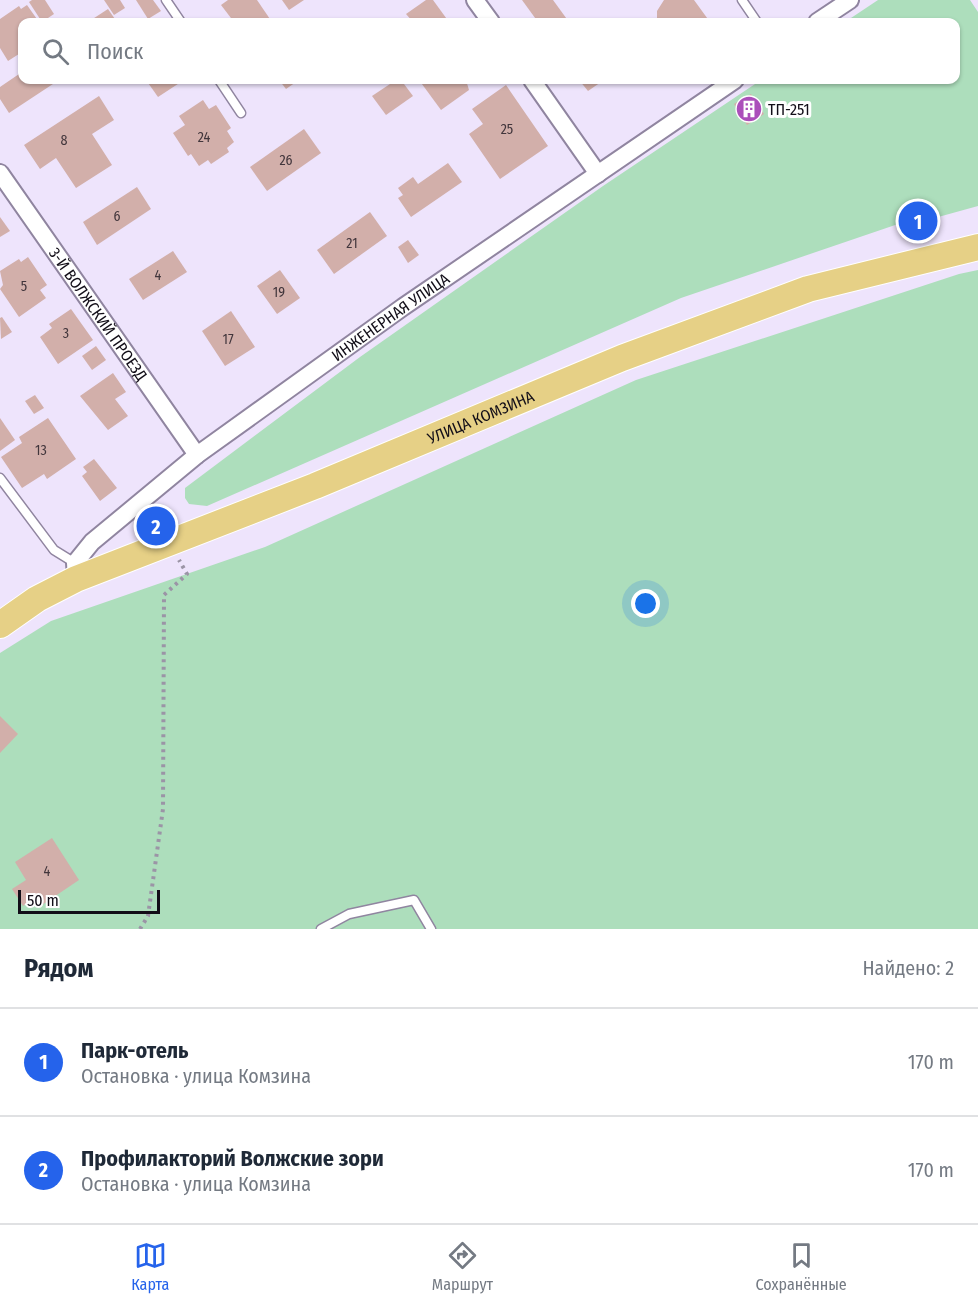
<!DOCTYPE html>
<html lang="ru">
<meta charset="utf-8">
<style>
:root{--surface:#fff;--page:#f6f6f7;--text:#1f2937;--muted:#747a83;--line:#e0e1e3;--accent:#2563eb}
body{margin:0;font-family:"Fira Sans Condensed",sans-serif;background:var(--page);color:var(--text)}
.scale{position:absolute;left:18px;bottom:15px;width:142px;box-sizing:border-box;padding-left:6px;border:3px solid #120e18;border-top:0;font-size:16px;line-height:21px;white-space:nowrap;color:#120e18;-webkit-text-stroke:4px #fff;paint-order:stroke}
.you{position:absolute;left:646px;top:604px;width:21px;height:21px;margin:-15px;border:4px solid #fff;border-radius:50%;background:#1a73e8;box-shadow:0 0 0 9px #1a73e833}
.badge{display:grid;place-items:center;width:39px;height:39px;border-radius:50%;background:var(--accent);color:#fff;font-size:20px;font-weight:700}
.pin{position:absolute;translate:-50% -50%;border:3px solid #fff;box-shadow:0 2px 6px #0006}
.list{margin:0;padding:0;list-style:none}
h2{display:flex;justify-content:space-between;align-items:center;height:78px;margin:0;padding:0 24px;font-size:26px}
h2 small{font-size:20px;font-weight:400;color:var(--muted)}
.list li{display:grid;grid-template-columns:39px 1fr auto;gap:18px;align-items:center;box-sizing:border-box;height:108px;padding:0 24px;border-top:2px solid var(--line)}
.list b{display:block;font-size:22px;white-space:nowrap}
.list p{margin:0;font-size:20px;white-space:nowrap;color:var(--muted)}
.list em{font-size:20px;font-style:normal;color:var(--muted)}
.icon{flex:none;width:33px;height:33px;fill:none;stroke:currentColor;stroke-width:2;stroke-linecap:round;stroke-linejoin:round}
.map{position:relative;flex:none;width:978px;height:929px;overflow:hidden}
.search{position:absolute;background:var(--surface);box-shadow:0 2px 4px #0004;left:18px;right:18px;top:18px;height:66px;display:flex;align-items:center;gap:15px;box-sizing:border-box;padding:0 21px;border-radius:12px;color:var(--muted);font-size:22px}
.sheet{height:294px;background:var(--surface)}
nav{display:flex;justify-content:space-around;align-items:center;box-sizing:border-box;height:84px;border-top:2px solid var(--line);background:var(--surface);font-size:16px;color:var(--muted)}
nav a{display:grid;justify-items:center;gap:3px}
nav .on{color:var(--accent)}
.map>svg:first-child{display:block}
</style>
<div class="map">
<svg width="978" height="929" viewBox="0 0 978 929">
<rect width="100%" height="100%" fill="#eee4fc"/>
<!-- green -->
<g fill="#addebc">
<path d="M 878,0 L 970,0 L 978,12 L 978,206 L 931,219 L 922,210 L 912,208 L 904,222 L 681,298 L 207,506 L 189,504 L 185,498 L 185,488 L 360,357 L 603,186 L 761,80 L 956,80 L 956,22 L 845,22 Z"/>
<path d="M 978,270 L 978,929 L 0,929 L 0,653 L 51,621 L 265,547 L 636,380 L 959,274 Z"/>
</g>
<!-- building -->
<g fill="#d2afaa">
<path d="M 32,0 L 45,0 L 54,14 L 42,22 L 29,2 Z"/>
<path d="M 104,0 L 120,0 L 125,8 L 114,15 Z"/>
<path d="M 136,0 L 153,0 L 161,11 L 148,19 Z"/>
<path d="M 228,0 L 257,0 L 272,22 L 234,22 L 221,5 Z"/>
<path d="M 282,0 L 304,0 L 289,10 Z"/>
<path d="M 426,0 L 433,0 L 449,22 L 413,22 L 406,14 Z"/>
<path d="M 522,0 L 553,0 L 569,22 L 538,22 Z"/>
<path d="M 664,0 L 694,0 L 710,22 L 651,22 L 657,18 L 657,11 Z"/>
<path d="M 27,5 L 39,22 L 22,22 L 22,52 L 8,61 L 0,48 L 0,19 L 19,6 L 21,9 Z"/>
<path d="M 108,9 L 117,22 L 88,22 Z"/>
<path d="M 22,72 L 22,80 L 59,80 L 9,113 L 0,99 L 0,87 Z"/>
<path d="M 146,80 L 184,80 L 158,97 Z"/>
<path d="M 279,80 L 299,80 L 286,89 Z"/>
<path d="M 396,80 L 401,80 L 413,96 L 386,115 L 372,96 Z"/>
<path d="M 419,80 L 466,80 L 469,90 L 441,110 Z"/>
<path d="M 579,80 L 604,80 L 588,91 Z"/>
<path d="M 506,85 L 548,146 L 500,179 L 469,134 L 483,124 L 472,109 Z"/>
<path d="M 751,94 L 764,114 L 747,125 L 734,104 Z"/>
<path d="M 99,96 L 114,120 L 92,134 L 112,165 L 76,188 L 56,158 L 40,169 L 24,145 Z"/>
<path d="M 203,100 L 209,109 L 216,105 L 231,128 L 227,131 L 234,142 L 227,148 L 229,152 L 211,164 L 208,160 L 199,166 L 191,154 L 188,156 L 173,133 L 185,125 L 179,116 Z"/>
<path d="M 304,129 L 321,153 L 267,191 L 250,167 Z"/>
<path d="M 448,163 L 462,182 L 411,217 L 398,198 L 403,195 L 398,188 L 413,177 L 418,184 Z"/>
<path d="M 137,187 L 151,209 L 97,245 L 83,222 Z"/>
<path d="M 370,212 L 387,236 L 334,274 L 317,250 Z"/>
<path d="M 0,217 L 10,231 L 0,237 Z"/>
<path d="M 408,240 L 419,255 L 408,263 L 398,247 Z"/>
<path d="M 173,251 L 187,272 L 143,300 L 129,279 Z"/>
<path d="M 28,257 L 47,285 L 40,290 L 46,298 L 19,317 L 0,289 L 3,285 L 0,271 L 19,259 L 21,262 Z"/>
<path d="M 280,270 L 300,298 L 277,314 L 257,286 Z"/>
<path d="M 71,309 L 93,340 L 58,364 L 40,337 L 52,328 L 49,324 Z"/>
<path d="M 231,311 L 255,347 L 225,366 L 202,331 Z"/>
<path d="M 2,317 L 12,332 L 1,339 L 0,318 Z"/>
<path d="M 96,346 L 106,360 L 92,370 L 82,356 Z"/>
<path d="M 113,373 L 126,392 L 115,399 L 128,416 L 108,430 L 80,396 Z"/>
<path d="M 35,395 L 44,408 L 34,414 L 25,401 Z"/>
<path d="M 0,418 L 15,440 L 0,451 Z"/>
<path d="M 48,418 L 76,459 L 47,479 L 44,474 L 22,488 L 1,457 L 22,443 L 19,437 Z"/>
<path d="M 94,459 L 117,488 L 100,501 L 82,476 L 87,472 L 83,467 Z"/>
<path d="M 0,716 L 18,734 L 0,753 Z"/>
<path d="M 52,838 L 79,880 L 42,905 L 36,897 L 23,906 L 12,889 L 26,880 L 15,862 Z"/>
</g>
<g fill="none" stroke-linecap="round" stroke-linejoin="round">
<defs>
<g id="service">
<path d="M 166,0 L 181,22"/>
<path d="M 742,0 L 757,22"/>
<path d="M 219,80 L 241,113"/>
<path d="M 0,478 L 54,550 L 75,563"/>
<path d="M 321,929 L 349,914 L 414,900 L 431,929"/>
</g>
<g id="minor">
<path d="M 475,0 L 491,22"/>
<path d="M 817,22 L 850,0"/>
<path d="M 532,80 L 598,174"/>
<path id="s1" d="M 0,173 L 197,455"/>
<path id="s2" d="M 76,579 L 75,563 L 92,542 L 197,455 L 403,307 L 735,80"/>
</g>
<g id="primary">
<path id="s3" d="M 0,625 L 37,599 L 76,579 L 315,486 L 622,358 L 808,289 L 978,247"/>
</g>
</defs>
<!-- service casing -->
<use href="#service" stroke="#9085a0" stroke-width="11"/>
<!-- minor casing -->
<use href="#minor" stroke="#9085a0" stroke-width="20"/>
<!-- primary casing -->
<use href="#primary" stroke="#fff" stroke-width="28"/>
<!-- path -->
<path stroke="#9b94a6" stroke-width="4" stroke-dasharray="3 4.5" stroke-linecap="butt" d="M 140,929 L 148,916 L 163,809 L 164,595 L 187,574 L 179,560"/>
<!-- service -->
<use href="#service" stroke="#fff" stroke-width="8"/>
<!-- minor -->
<use href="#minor" stroke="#fff" stroke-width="16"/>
<!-- primary -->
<use href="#primary" stroke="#e6d086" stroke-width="26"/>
</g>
<!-- icons -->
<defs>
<symbol id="building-disc" viewBox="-11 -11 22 22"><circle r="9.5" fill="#ab4fba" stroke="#fff"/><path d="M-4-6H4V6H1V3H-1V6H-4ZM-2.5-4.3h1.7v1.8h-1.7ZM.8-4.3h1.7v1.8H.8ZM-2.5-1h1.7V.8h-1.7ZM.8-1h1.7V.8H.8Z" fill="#fff"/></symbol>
</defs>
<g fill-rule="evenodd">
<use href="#building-disc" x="734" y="94" width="30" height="30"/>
</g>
<g text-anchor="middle" stroke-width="6" stroke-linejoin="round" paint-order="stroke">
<!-- number labels -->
<g font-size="14" fill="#42363c">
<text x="507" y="134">25</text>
<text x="204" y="142">24</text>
<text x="64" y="145">8</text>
<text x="286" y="165">26</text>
<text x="117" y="221">6</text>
<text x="352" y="248">21</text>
<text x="158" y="280">4</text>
<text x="24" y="291">5</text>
<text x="279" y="297">19</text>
<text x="66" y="338">3</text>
<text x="228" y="344">17</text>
<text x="41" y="455">13</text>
<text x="47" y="876">4</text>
</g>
<!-- poi labels -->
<g font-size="16" fill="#120e18" stroke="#fff" text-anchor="start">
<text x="768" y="115">ТП-251</text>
</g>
<!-- street labels -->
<g font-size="16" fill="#120e18" stroke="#fff">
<text dy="6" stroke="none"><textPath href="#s1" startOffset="172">3-Й ВОЛЖСКИЙ ПРОЕЗД</textPath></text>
<text dy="6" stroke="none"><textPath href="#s2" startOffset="417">ИНЖЕНЕРНАЯ УЛИЦА</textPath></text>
<text dy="6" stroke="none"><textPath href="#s3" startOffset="525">УЛИЦА КОМЗИНА</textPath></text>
</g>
</g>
</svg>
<div class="scale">50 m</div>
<div class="you"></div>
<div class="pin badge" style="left:918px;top:221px">1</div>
<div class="pin badge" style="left:156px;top:526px">2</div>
<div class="search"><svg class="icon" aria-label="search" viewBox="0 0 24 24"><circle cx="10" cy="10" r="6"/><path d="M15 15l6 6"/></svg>Поиск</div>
</div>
<section class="sheet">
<h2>Рядом<small>Найдено: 2</small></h2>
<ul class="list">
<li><span class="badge">1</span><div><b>Парк-отель</b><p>Остановка · улица Комзина</p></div><em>170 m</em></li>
<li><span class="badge">2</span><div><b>Профилакторий Волжские зори</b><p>Остановка · улица Комзина</p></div><em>170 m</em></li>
</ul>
</section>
<nav>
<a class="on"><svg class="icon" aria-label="map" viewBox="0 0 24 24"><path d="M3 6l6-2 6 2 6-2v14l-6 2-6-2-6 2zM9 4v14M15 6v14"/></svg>Карта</a>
<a><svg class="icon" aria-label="directions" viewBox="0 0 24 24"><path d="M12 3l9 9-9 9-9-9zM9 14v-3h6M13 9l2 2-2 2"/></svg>Маршрут</a>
<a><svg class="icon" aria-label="saved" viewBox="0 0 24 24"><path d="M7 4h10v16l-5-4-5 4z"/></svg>Сохранённые</a>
</nav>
